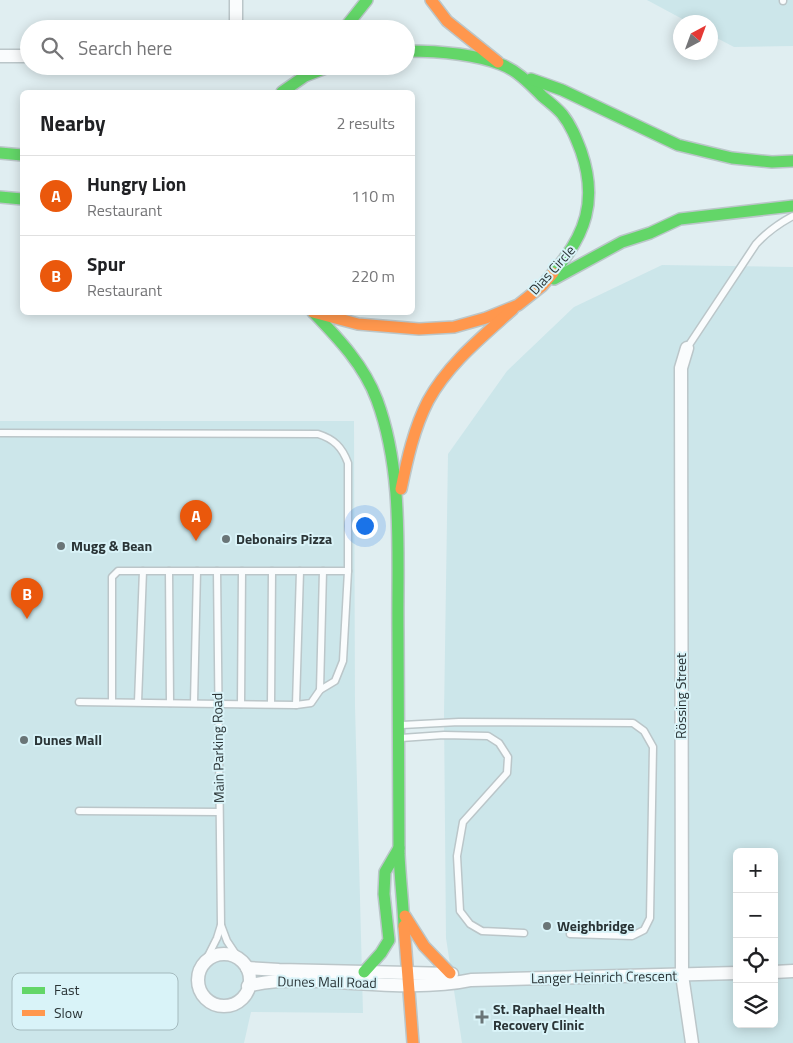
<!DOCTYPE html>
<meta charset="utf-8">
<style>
:root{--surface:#fff;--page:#f2f2f2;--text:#202124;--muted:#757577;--line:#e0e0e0;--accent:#ea580c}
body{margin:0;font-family:"Titillium Web",sans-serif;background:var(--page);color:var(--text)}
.controls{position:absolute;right:15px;bottom:15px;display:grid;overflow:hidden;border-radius:8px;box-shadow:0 2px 12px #0003}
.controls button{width:45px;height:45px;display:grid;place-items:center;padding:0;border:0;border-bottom:1px solid var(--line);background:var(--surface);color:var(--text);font:25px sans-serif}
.compass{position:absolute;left:673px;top:15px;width:45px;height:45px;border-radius:50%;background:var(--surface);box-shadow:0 2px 12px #0003;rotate:41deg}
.you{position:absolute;left:364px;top:525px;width:18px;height:18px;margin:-12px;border:4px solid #fff;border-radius:50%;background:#1a73e8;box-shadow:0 0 0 8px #1a73e833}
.badge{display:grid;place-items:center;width:32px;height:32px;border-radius:50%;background:var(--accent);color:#fff;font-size:16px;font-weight:700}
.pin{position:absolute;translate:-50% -41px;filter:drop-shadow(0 1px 2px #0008)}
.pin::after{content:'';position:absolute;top:26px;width:18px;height:15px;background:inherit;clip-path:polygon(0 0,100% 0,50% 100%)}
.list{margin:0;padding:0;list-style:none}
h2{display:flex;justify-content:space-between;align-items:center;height:65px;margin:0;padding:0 20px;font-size:21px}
h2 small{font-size:16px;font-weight:400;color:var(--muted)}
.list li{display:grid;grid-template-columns:32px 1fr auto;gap:15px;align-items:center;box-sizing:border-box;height:80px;padding:0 20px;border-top:1px solid var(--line)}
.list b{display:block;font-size:19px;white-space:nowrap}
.list p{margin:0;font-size:16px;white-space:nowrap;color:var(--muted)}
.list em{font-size:16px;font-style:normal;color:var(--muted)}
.icon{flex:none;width:28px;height:28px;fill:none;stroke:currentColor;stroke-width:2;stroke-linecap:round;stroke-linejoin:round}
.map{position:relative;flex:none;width:793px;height:1043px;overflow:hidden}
.search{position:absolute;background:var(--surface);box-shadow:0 2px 12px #0003;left:20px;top:20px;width:395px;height:55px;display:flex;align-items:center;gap:12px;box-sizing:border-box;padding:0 18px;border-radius:28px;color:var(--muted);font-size:19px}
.panel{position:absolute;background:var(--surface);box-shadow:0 2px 12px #0003;left:20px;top:90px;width:395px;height:225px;border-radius:8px}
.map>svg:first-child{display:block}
</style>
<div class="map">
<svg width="793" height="1043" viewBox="0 0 793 1043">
<rect width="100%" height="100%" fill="#e0eef1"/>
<!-- built -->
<g fill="#cce6ea" fill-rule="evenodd">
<path d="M 647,0 L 793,0 L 793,46 L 734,47 L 711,35 L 710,22 L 688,22 Z"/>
<path d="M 662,265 L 793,267 L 793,1043 L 462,1043 L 446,938 L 444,714 L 448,454 L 507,371 L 574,307 ZM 737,852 L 774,852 L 774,1024 L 737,1024 Z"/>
<path d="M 0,421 L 354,421 L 355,706 L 363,1013 L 251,1012 L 244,1043 L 0,1043 Z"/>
</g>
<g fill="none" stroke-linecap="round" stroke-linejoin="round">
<defs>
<g id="lane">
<path d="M 783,1 L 783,0"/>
<path d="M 687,348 L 756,244 C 767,232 778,224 793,216"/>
<path d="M 0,433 L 318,434 C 334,439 342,447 348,463 L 348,571 L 343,661 L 335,681 L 320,690 L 311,703 L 296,705 L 79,702"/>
<path d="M 169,571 L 170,703"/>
<path d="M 320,690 L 323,571"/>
<path d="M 112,702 L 112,577 L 118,571 L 348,571"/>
<path d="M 138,702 L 143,571"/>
<path d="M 194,703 L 197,571"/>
<path d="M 241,704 L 242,571"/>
<path d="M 271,704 L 272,571"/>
<path d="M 296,705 L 300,571"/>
<path d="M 402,725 L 459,722 L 633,723 L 644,731 L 653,747 L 650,918 L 644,930 L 632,936 L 570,934"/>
<path d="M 401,738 L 444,735 L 488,736 L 499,743 L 508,757 L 507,773 L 463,822 L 457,856 L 460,911 L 470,924 L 482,931 L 524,933"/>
<path d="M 79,811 L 219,812"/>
<path d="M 221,925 L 227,941 L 239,959"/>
<path d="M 205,962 L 217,938 L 221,925 L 217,571"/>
</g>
<g id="street">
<path d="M 236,0 L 236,29"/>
<path d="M 0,56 L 29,56"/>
<path d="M 687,348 L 681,368 L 682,975 L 692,1043"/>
<circle cx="224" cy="980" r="26"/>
<path d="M 247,968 L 279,970 L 452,974"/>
<path d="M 774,972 L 793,971"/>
<path d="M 248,986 C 271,979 293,981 317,981 C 365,983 425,990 471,980 L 737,973"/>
</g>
<g id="fast">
<path d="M 344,29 L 367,0"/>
<path d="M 406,51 C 436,51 471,53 500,64 C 517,70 530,84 542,96 C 549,102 556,107 562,114 C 571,125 576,138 581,151 C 598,200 586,235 553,273"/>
<path d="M 531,79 L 562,90 L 678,145 L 732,158 L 772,162 L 793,161"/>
<path d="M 282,92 L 305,76 L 331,66"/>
<path d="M 0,153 L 22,155"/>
<path d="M 0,197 L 22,199"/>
<path d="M 554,279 L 622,242 L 650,233 L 680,219 L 793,206"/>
<path d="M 313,312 C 338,338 364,365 377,400 C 404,473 397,555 398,632 C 399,706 398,780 399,854 C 400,878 403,902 404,926"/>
<path d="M 364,972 L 381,953 L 389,940 L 384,894 L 385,872 L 399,848"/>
</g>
<g id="slow">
<path d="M 431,0 L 447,21 L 498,62"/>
<path d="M 313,312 L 358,324 L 419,329 L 454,327 L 486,318 L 518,305 L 542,286 L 553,273"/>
<path d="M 401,489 C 407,460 414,428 428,401 C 448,364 482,337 513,309"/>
<path d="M 405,916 L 424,946 L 450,973"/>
<path d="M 404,926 L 413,1043"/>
</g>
</defs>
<!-- lane casing -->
<use href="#lane" stroke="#bbc6c9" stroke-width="9"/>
<!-- street casing -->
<use href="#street" stroke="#bbc6c9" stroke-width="15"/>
<!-- fast casing -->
<use href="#fast" stroke="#bbc6c9" stroke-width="14"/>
<!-- slow casing -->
<use href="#slow" stroke="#bbc6c9" stroke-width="14"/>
<!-- lane -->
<use href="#lane" stroke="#fafcfd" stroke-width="6"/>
<!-- street -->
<use href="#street" stroke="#fafcfd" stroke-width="12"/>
<!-- fast -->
<use href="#fast" stroke="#63d668" stroke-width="11"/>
<!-- slow -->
<use href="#slow" stroke="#ff974d" stroke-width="11"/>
</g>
<!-- markers -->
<g fill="#6a7577" stroke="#d9f3f8" stroke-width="2">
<circle cx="226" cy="539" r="5"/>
<circle cx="61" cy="546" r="5"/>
<circle cx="24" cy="740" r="5"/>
<circle cx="547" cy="926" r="5"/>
<path d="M479.5 1009.5h5v5h5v5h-5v5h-5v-5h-5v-5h5z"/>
</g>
<g text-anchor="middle" stroke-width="4" stroke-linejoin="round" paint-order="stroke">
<!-- street labels -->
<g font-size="14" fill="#2a3436" stroke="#d9f3f8">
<text transform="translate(552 270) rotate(-48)" y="5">Dias Circle</text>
<text transform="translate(681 696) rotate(-90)" y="5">Rössing Street</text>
<text transform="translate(218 748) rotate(-91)" y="5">Main Parking Road</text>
<text transform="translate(604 977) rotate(-1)" y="5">Langer Heinrich Crescent</text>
<text transform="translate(327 982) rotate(1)" y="5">Dunes Mall Road</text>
</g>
<!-- poi labels -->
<g font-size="14" font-weight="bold" fill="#2a3436" stroke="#d9f3f8" text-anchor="start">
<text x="236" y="544">Debonairs Pizza</text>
<text x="71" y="551">Mugg &amp; Bean</text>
<text x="34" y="745">Dunes Mall</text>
<text x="557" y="931">Weighbridge</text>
<text x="493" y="1014">St. Raphael Health<tspan x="493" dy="16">Recovery Clinic</tspan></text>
</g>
</g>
<!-- legend -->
<rect x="12" y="973" width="166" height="57" rx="8" fill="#d9f3f8" stroke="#a4babe" stroke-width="1"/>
<rect x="22" y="987" width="23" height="7" fill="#63d668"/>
<rect x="22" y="1010" width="23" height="6" fill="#ff974d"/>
<g font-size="14" fill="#2a3436">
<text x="54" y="995">Fast</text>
<text x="54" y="1018">Slow</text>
</g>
</svg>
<div class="controls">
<button>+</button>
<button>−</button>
<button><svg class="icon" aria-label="locate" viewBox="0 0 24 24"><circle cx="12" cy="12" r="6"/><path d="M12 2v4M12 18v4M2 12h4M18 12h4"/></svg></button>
<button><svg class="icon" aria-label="layers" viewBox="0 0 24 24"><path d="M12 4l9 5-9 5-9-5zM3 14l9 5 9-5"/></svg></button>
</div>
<svg class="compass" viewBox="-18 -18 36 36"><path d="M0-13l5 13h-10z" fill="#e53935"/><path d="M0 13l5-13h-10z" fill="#757577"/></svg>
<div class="you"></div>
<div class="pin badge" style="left:196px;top:541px">A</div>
<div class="pin badge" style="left:27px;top:619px">B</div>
<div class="search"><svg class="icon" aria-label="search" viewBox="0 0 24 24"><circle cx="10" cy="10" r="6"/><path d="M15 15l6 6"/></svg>Search here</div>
<section class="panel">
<h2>Nearby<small>2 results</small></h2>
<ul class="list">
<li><span class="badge">A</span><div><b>Hungry Lion</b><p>Restaurant</p></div><em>110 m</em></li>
<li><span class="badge">B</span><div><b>Spur</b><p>Restaurant</p></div><em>220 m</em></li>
</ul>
</section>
</div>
